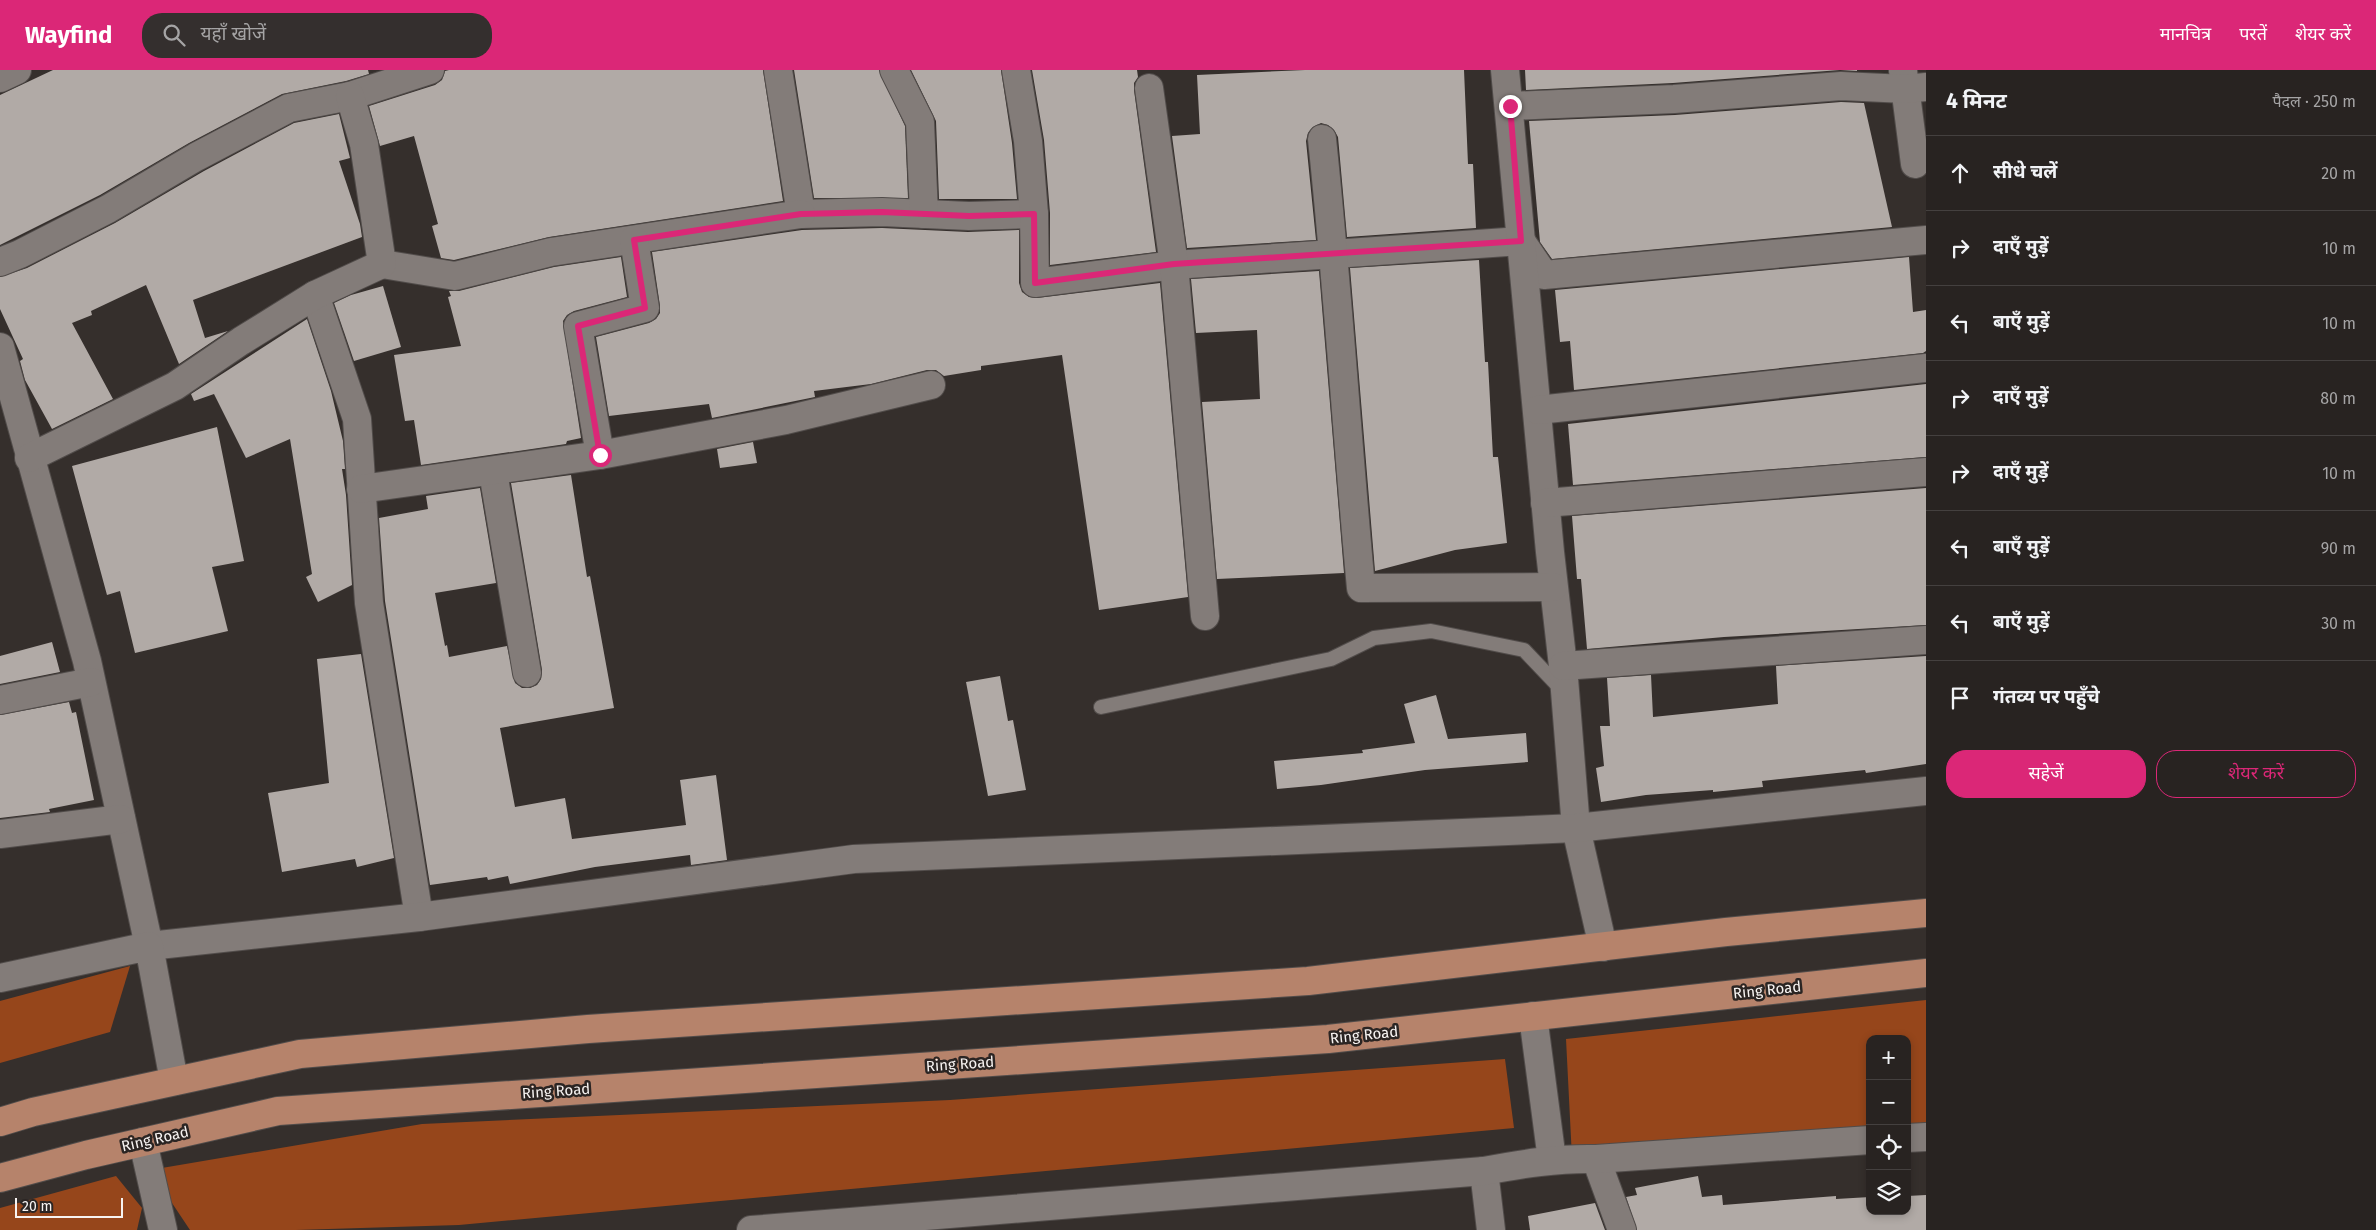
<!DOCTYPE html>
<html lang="hi">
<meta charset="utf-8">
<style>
:root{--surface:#282321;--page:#342f2e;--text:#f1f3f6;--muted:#a5a4a5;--line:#44403f;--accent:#db2777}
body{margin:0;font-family:"Fira Sans","Noto Sans Devanagari",sans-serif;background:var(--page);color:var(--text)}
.controls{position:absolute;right:15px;bottom:15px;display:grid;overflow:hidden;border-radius:10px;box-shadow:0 2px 8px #0003}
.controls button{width:45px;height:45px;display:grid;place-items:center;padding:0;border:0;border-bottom:1px solid var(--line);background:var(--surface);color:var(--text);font:25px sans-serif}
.scale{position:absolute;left:15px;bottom:12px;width:108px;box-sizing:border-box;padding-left:5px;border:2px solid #f7f3f1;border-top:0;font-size:14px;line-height:18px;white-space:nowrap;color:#f7f3f1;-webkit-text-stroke:4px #2b2523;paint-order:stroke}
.stop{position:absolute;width:15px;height:15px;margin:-11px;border:4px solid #db2777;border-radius:50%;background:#fff}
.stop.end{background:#db2777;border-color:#fff;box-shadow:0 1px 5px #0008}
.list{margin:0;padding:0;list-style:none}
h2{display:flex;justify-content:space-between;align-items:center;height:65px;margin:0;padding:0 20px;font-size:21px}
h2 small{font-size:16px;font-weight:400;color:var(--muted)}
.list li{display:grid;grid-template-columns:32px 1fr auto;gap:15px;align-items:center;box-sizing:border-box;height:75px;padding:0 20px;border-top:1px solid var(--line)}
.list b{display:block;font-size:19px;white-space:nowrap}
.list em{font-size:16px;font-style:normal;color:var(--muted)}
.actions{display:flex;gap:10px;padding:15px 20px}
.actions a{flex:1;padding:11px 0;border:1px solid var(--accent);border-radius:20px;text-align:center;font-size:18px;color:var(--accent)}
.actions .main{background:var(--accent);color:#fff}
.icon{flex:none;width:28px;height:28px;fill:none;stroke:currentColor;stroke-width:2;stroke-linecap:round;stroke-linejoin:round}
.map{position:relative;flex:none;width:1926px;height:1160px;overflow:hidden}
header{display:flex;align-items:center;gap:30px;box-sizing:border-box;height:70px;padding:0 25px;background:var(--accent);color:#fff}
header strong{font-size:24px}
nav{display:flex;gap:28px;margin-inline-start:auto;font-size:18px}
.search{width:350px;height:45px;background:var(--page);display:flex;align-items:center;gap:12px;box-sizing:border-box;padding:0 18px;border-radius:20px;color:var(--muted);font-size:19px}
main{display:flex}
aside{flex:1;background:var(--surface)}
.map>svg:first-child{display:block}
</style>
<header>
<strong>Wayfind</strong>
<div class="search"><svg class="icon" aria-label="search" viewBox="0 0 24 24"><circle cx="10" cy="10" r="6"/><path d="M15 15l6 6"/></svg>यहाँ खोजें</div>
<nav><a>मानचित्र</a><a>परतें</a><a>शेयर करें</a></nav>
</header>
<main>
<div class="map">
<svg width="1926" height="1160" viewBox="0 0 1926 1160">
<rect width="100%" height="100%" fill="#352f2c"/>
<!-- forest -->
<g fill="#96461b">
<path d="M 130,896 L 110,962 L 0,993 L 0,931 Z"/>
<path d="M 1926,930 L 1926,1067 L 1907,1068 L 1907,969 L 1870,969 L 1870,1070 L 1572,1088 L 1566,969 Z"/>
<path d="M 1505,989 L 1514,1058 L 459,1155 L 296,1160 L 190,1160 L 150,1100 L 422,1054 L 950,1030 Z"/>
<path d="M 116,1106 L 142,1138 L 137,1160 L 0,1160 L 0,1138 Z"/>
</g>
<!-- building -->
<g fill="#b1aaa6">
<path d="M 53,0 L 368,0 L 369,4 L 346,11 L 282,24 L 189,73 L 100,125 L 0,175 L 0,25 Z"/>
<path d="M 449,0 L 763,0 L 783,131 L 549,167 L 454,190 L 441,188 L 432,156 L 438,154 L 414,66 L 380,76 L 369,36 L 435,15 L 442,10 L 445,1 Z"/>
<path d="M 794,0 L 879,0 L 905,56 L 908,128 L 814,128 Z"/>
<path d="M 911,0 L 1001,0 L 1012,73 L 1017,129 L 939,129 L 936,51 Z"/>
<path d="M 1032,0 L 1137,0 L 1138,7 L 1134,13 L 1134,20 L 1156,182 L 1050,195 L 1050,143 L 1044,70 Z"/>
<path d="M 1305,0 L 1464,0 L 1468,94 L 1473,94 L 1476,158 L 1347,167 L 1338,67 L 1334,60 L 1328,55 L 1321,53 L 1313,57 L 1308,63 L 1306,71 L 1316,170 L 1187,178 L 1172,66 L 1200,64 L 1197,5 Z"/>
<path d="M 1525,0 L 1857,0 L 1857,1 L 1840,0 L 1673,13 L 1526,20 Z"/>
<path d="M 1841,32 L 1864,33 L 1892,157 L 1552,189 L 1540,172 L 1529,51 L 1675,45 Z"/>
<path d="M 339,44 L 350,88 L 339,91 L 360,154 L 362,167 L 193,230 L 205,268 L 228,261 L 179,294 L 146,215 L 91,241 L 92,245 L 72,253 L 113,329 L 52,359 L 25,310 L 20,291 L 23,289 L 0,239 L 0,207 L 27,198 L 115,153 L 204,101 L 294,53 Z"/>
<path d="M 882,158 L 968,162 L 1019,160 L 1019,213 L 1022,222 L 1029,227 L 1037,228 L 1160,213 L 1188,527 L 1099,540 L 1062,285 L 981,296 L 981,300 L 944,306 L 936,300 L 927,300 L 871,314 L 814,321 L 815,327 L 712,348 L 709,334 L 609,346 L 596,267 L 649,253 L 656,249 L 660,243 L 660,236 L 652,182 L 802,160 Z"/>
<path d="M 621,187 L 627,227 L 574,241 L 567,245 L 563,251 L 581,368 L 567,371 L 566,374 L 421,395 L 414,350 L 405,351 L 394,285 L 461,276 L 448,227 L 451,226 L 449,221 L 459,221 L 554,197 Z"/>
<path d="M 1909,187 L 1913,242 L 1926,240 L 1926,281 L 1923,283 L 1574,320 L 1570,271 L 1560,272 L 1555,220 Z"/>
<path d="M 1479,190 L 1485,292 L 1488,292 L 1493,387 L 1498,387 L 1507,473 L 1455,480 L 1375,501 L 1350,198 Z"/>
<path d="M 1319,201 L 1344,503 L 1217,509 L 1202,332 L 1260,329 L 1257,260 L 1196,263 L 1191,209 Z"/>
<path d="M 383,216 L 401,277 L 354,291 L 334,233 L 351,225 Z"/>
<path d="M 307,249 L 331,321 L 343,371 L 345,399 L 342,399 L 346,425 L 352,515 L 318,532 L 306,507 L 312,504 L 290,369 L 246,388 L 214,324 L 194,331 L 191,324 Z"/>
<path d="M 1926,314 L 1926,387 L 1573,415 L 1568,354 Z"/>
<path d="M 217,357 L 244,491 L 212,497 L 228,561 L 135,583 L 120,521 L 107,525 L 72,396 Z"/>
<path d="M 753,372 L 757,393 L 720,398 L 717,379 Z"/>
<path d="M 571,405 L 587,507 L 590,506 L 614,638 L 500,658 L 515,737 L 565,728 L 572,769 L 686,755 L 680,710 L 716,705 L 727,790 L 691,795 L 690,785 L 595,797 L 510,814 L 508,806 L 488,810 L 487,807 L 430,815 L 385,531 L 379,448 L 428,439 L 426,426 L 480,418 L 496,513 L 435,523 L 445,576 L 447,575 L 449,587 L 507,576 L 515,613 L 522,618 L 530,618 L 537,615 L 541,609 L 542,600 L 511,413 Z"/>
<path d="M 1926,418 L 1926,555 L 1724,567 L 1587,579 L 1581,509 L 1577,509 L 1572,446 Z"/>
<path d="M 52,572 L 60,602 L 0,614 L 0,586 Z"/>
<path d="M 361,584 L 394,788 L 357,797 L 355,789 L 282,802 L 268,723 L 329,713 L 317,589 Z"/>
<path d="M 1926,586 L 1926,694 L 1866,703 L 1865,700 L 1762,711 L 1763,717 L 1713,722 L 1713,720 L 1646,725 L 1601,732 L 1596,698 L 1604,696 L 1600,656 L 1610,656 L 1607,608 L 1651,605 L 1653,647 L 1778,634 L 1776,596 Z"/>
<path d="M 1000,606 L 1008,651 L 1013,650 L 1026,720 L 988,726 L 966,612 Z"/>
<path d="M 1436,625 L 1448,669 L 1526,663 L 1528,692 L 1425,700 L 1321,715 L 1277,719 L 1274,691 L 1363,683 L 1362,680 L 1415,673 L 1404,634 Z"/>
<path d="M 69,632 L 72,643 L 76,642 L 94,730 L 49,739 L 50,742 L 0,748 L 0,645 Z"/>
<path d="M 1698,1106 L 1702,1127 L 1722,1125 L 1723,1135 L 1836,1126 L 1836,1129 L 1870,1127 L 1870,1141 L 1907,1141 L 1907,1126 L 1926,1125 L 1926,1160 L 1637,1160 L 1626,1127 L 1637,1125 L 1635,1118 Z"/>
<path d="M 1595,1133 L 1605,1160 L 1530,1160 L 1528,1146 Z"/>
</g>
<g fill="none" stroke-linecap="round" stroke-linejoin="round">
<defs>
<path id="lane" d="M 1101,637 L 1331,589 L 1374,568 L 1431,561 L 1524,580 L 1563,621"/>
<g id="street">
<path d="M 778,0 L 801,144 L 882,142 L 969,146 L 1034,144"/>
<path d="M 894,0 L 920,52 L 924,144"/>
<path d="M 1016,0 L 1028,71 L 1034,144 L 1035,213 L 1174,195 L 1521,171 L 1544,205 L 1926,170"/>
<path d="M 1505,0 L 1550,482 L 1563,596 L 1576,758 L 1603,877"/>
<path d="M 1903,1 L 1915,94"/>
<path d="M 0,8 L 17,0"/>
<path d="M 1149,18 L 1174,195 L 1205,546"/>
<path d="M 1510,36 L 1674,29 L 1841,16 L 1906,19 L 1926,17"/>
<path d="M 1322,69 C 1338,219 1347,369 1361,518 L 1553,517"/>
<path d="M 0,192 L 20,184 L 108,139 L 196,87 L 289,38 L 350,26 L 430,0"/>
<path d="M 382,194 L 455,206 L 551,182 L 801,144"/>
<path d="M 315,225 L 357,349 L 369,533 L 419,847"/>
<path d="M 0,277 L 87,591 L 149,876 L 419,847 L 854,789 L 1576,758 L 1926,721"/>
<path d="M 1538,340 L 1926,298"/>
<path d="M 600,385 L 578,256 L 645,238 L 634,170"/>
<path d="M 29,388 L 175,316 L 241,271 L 315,225 L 382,194 L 364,74 L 350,26"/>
<path d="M 493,402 L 527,603"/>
<path d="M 361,419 L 600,385 L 786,350 L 931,315"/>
<path d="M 1545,433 L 1926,402"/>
<path d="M 1563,596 L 1926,570"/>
<path d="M 0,630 L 91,612"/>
<path d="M 0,764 L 121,749"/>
<path d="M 0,908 L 149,876 L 174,1011"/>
<path d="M 1533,946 L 1552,1090"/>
<path d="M 143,1072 L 163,1160"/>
<path d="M 1596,1089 L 1622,1160"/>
<path d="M 1484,1101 L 1491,1160"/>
</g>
<g id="secondary">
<path d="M 1907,1068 L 1926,1067"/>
<path d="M 751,1160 L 1484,1101 C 1521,1094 1558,1088 1596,1089 L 1870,1070"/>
</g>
<g id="primary">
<path d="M 0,1052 L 33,1042 L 300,984 L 588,959 L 1308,911 L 1726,862 L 1926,843"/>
<path d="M 0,1108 L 86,1085 L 278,1041 L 1328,969 L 1926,903"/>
</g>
</defs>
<!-- lane casing -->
<use href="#lane" stroke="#514c4a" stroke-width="16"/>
<!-- street casing -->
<use href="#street" stroke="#514c4a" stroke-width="30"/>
<!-- secondary casing -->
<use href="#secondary" stroke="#514c4a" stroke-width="30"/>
<!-- primary casing -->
<use href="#primary" stroke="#514c4a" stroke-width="30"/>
<!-- lane -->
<use href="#lane" stroke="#837c79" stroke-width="14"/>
<!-- street -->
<use href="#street" stroke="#837c79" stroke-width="28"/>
<!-- secondary -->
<use href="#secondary" stroke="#837c79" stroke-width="28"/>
<!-- primary -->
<use href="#primary" stroke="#b6836b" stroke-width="28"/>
</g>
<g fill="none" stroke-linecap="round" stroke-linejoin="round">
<!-- route -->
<path stroke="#db2777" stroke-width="6" d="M 600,385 L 578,256 L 645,238 L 634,170 L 801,144 L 882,142 L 969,146 L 1034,144 L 1035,213 L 1174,194 L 1521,171 L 1510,36"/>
</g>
<g text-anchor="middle" stroke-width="5" stroke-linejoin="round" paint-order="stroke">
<!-- street labels -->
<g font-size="15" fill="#f7f3f1" stroke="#2b2523">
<text transform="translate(1767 920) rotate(-6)" y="5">Ring Road</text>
<text transform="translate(1364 965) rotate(-6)" y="5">Ring Road</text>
<text transform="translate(960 994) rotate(-4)" y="5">Ring Road</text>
<text transform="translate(556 1021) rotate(-4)" y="5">Ring Road</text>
<text transform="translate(155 1069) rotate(-13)" y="5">Ring Road</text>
</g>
</g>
</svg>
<div class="controls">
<button>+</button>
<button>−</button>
<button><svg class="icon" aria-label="locate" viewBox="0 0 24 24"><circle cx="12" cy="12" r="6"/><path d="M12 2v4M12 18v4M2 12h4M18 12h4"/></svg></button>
<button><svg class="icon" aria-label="layers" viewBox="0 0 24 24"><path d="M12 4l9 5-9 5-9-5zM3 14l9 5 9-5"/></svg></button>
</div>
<div class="scale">20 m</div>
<div class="stop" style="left:600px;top:385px"></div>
<div class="stop end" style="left:1510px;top:36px"></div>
</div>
<aside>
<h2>4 मिनट<small>पैदल · 250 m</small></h2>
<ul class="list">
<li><svg class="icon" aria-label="ahead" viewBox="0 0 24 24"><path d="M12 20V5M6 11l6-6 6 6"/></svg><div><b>सीधे चलें</b></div><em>20 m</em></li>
<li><svg class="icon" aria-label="right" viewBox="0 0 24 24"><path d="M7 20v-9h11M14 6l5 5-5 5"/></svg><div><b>दाएँ मुड़ें</b></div><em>10 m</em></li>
<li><svg class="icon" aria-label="left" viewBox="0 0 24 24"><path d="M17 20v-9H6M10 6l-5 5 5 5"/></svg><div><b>बाएँ मुड़ें</b></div><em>10 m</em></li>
<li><svg class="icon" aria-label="right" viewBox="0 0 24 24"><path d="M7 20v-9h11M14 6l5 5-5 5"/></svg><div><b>दाएँ मुड़ें</b></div><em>80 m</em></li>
<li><svg class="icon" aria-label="right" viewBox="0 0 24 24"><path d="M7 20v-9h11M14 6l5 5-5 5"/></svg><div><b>दाएँ मुड़ें</b></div><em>10 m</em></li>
<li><svg class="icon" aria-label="left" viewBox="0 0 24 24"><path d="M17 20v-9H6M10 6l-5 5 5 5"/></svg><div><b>बाएँ मुड़ें</b></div><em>90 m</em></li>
<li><svg class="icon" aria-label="left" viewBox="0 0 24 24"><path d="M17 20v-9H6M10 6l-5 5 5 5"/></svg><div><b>बाएँ मुड़ें</b></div><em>30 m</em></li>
<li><svg class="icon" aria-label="arrive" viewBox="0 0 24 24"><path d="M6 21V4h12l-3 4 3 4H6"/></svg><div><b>गंतव्य पर पहुँचे</b></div></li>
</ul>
<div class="actions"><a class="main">सहेजें</a><a>शेयर करें</a></div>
</aside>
</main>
